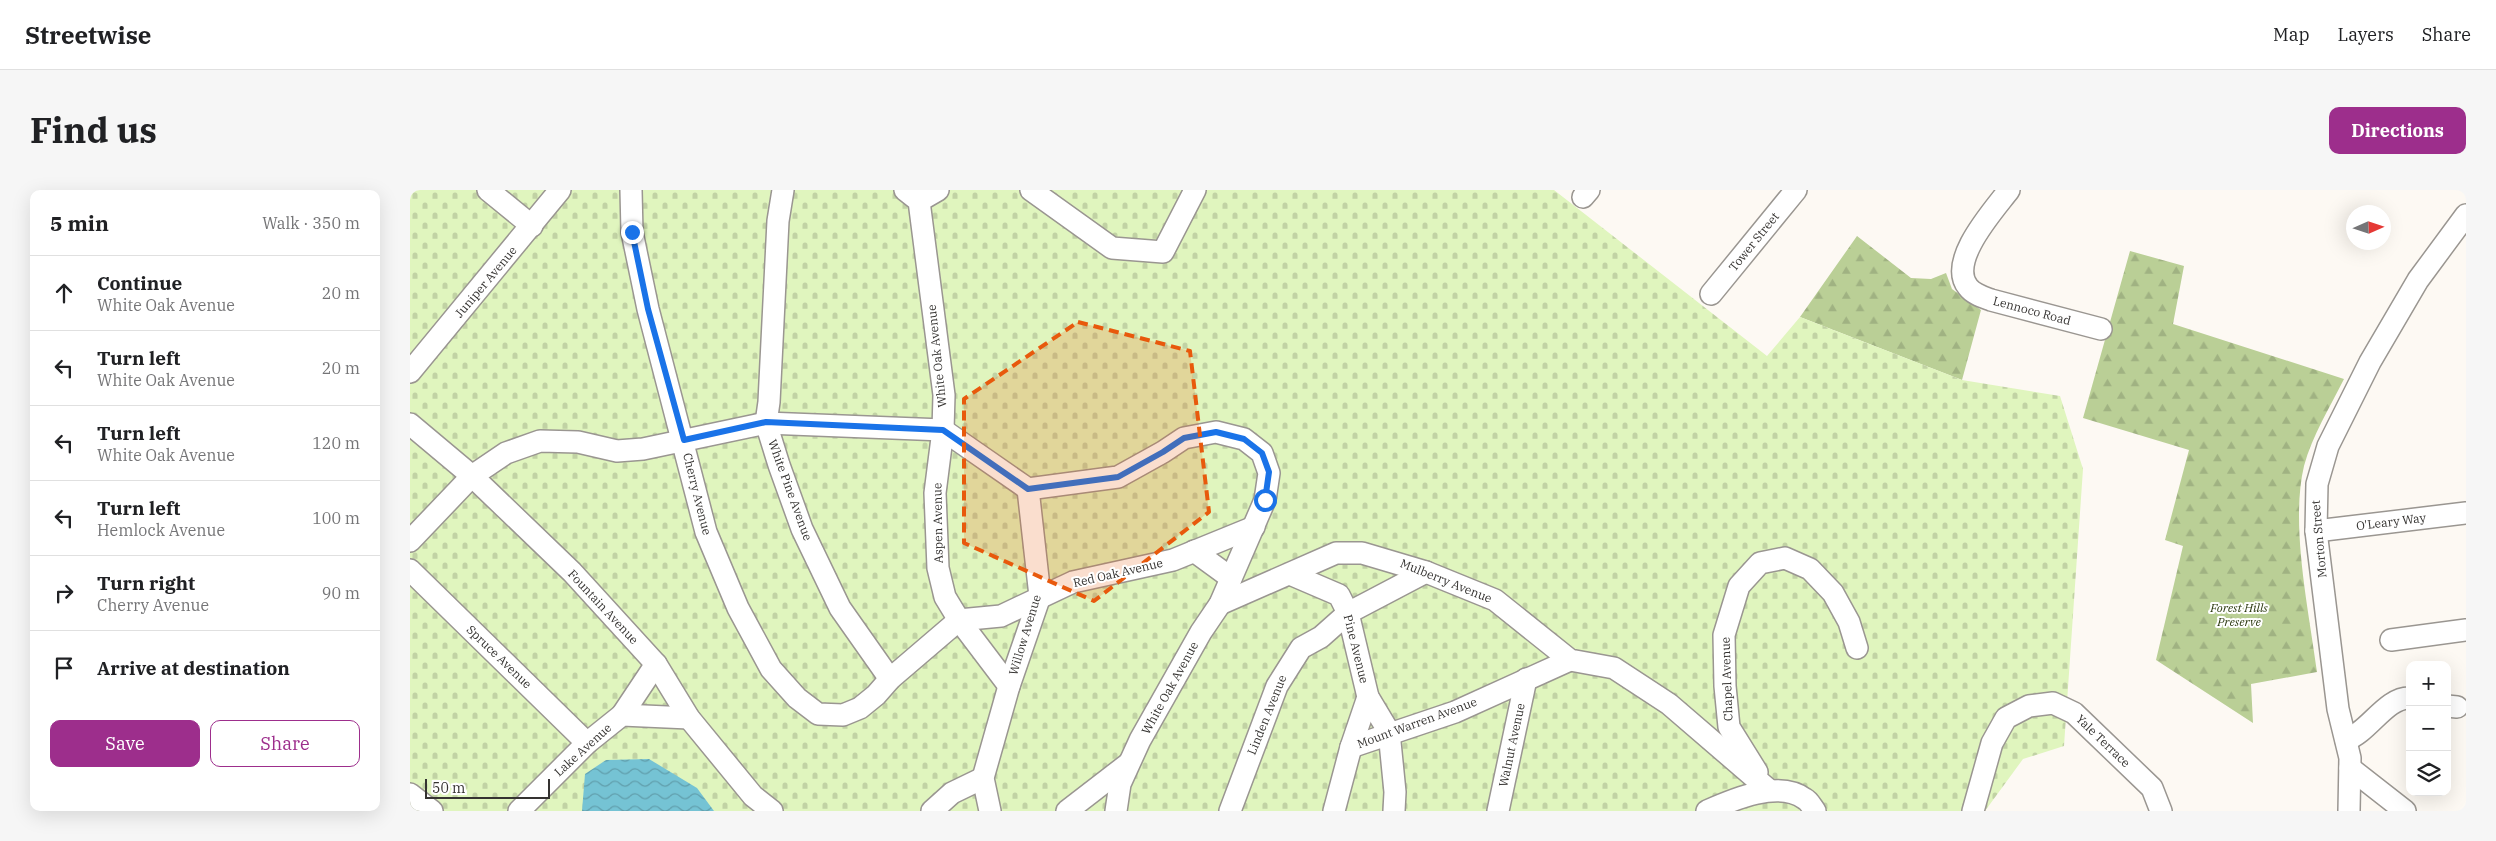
<!DOCTYPE html>
<meta charset="utf-8">
<style>
:root{--surface:#fff;--page:#f6f6f6;--text:#202124;--muted:#757577;--line:#e0e0e0;--accent:#9d2e8c}
body{margin:0;font-family:"IBM Plex Serif",serif;background:var(--page);color:var(--text)}
.controls{position:absolute;right:15px;bottom:15px;display:grid;overflow:hidden;border-radius:10px;box-shadow:0 5px 20px #0002}
.controls button{width:45px;height:45px;display:grid;place-items:center;padding:0;border:0;border-bottom:1px solid var(--line);background:var(--surface);color:var(--text);font:25px sans-serif}
.compass{position:absolute;left:1936px;top:15px;width:45px;height:45px;border-radius:50%;background:var(--surface);box-shadow:0 5px 20px #0002;rotate:87deg}
.scale{position:absolute;left:15px;bottom:12px;width:125px;box-sizing:border-box;padding-left:5px;border:2px solid #353331;border-top:0;font-size:14px;line-height:18px;white-space:nowrap;color:#353331;-webkit-text-stroke:4px #fff;paint-order:stroke}
.stop{position:absolute;width:15px;height:15px;margin:-11px;border:4px solid #1a73e8;border-radius:50%;background:#fff}
.stop.end{background:#1a73e8;border-color:#fff;box-shadow:0 1px 5px #0008}
.list{margin:0;padding:0;list-style:none}
h2{display:flex;justify-content:space-between;align-items:center;height:65px;margin:0;padding:0 20px;font-size:21px}
h2 small{font-size:16px;font-weight:400;color:var(--muted)}
.list li{display:grid;grid-template-columns:32px 1fr auto;gap:15px;align-items:center;box-sizing:border-box;height:75px;padding:0 20px;border-top:1px solid var(--line)}
.list b{display:block;font-size:19px;white-space:nowrap}
.list p{margin:0;font-size:16px;white-space:nowrap;color:var(--muted)}
.list em{font-size:16px;font-style:normal;color:var(--muted)}
.actions{display:flex;gap:10px;padding:15px 20px}
.actions a{flex:1;padding:11px 0;border:1px solid var(--accent);border-radius:10px;text-align:center;font-size:18px;color:var(--accent)}
.actions .main{background:var(--accent);color:#fff}
.icon{flex:none;width:28px;height:28px;fill:none;stroke:currentColor;stroke-width:2;stroke-linecap:round;stroke-linejoin:round}
.map{position:relative;flex:none;width:2056px;height:621px;overflow:hidden;border-radius:10px}
header{display:flex;align-items:center;gap:30px;box-sizing:border-box;height:70px;padding:0 25px;background:var(--surface);border-bottom:1px solid var(--line)}
header strong{font-size:24px}
nav{display:flex;gap:28px;margin-inline-start:auto;font-size:18px}
.intro{display:flex;align-items:center;justify-content:space-between;box-sizing:border-box;height:120px;padding:0 30px}
h1{margin:0;font-size:35px}
.button{padding:12px 22px;border-radius:10px;background:var(--accent);color:#fff;font-size:18px;font-weight:700}
main{display:flex;gap:30px;padding:0 30px}
aside{flex:1;background:var(--surface);border-radius:10px;box-shadow:0 5px 20px #0002}
.map>svg:first-child{display:block}
</style>
<header>
<strong>Streetwise</strong>
<nav><a>Map</a><a>Layers</a><a>Share</a></nav>
</header>
<div class="intro"><h1>Find us</h1><a class="button">Directions</a></div>
<main>
<aside>
<h2>5 min<small>Walk · 350 m</small></h2>
<ul class="list">
<li><svg class="icon" aria-label="ahead" viewBox="0 0 24 24"><path d="M12 20V5M6 11l6-6 6 6"/></svg><div><b>Continue</b><p>White Oak Avenue</p></div><em>20 m</em></li>
<li><svg class="icon" aria-label="left" viewBox="0 0 24 24"><path d="M17 20v-9H6M10 6l-5 5 5 5"/></svg><div><b>Turn left</b><p>White Oak Avenue</p></div><em>20 m</em></li>
<li><svg class="icon" aria-label="left" viewBox="0 0 24 24"><path d="M17 20v-9H6M10 6l-5 5 5 5"/></svg><div><b>Turn left</b><p>White Oak Avenue</p></div><em>120 m</em></li>
<li><svg class="icon" aria-label="left" viewBox="0 0 24 24"><path d="M17 20v-9H6M10 6l-5 5 5 5"/></svg><div><b>Turn left</b><p>Hemlock Avenue</p></div><em>100 m</em></li>
<li><svg class="icon" aria-label="right" viewBox="0 0 24 24"><path d="M7 20v-9h11M14 6l5 5-5 5"/></svg><div><b>Turn right</b><p>Cherry Avenue</p></div><em>90 m</em></li>
<li><svg class="icon" aria-label="arrive" viewBox="0 0 24 24"><path d="M6 21V4h12l-3 4 3 4H6"/></svg><div><b>Arrive at destination</b></div></li>
</ul>
<div class="actions"><a class="main">Save</a><a>Share</a></div>
</aside>
<div class="map">
<svg width="2056" height="621" viewBox="0 0 2056 621">
<defs>
<pattern id="forest-firs" width="22" height="20" patternUnits="userSpaceOnUse" patternTransform="scale(1.25)"><rect width="22" height="20" fill="#bacf96"/><path d="M5 1l3.5 6h-7zM16 11l3.5 6h-7z" fill="#a0b282"/></pattern>
<pattern id="cemetery-stones" width="16" height="16" patternUnits="userSpaceOnUse" patternTransform="scale(1.25)"><rect width="16" height="16" fill="#e0f5be"/><path d="M2 7V4a2 2 0 0 1 4 0v3zM10 15v-3a2 2 0 0 1 4 0v3z" fill="#c1d2a4"/></pattern>
<pattern id="water-waves" width="16" height="10" patternUnits="userSpaceOnUse" patternTransform="scale(1.25)"><rect width="16" height="10" fill="#75c3d4"/><path d="M0 5q4-4 8 0t8 0" fill="none" stroke="#619fad"/></pattern>
</defs>
<rect width="100%" height="100%" fill="#fdf9f3"/>
<!-- forest -->
<g fill="url(#forest-firs)">
<path d="M 1447,46 L 1501,88 L 1521,89 L 1536,83 L 1542,99 L 1571,120 L 1552,190 L 1390,127 Z"/>
<path d="M 1720,61 L 1774,76 L 1763,134 L 1934,189 C 1920,217 1902,246 1894,276 C 1880,335 1899,421 1907,482 L 1841,494 L 1843,533 L 1746,470 L 1773,356 L 1755,350 L 1779,260 L 1673,228 Z"/>
</g>
<!-- cemetery -->
<path fill="url(#cemetery-stones)" d="M 0,0 L 1144,0 L 1357,166 L 1390,127 L 1552,190 L 1650,206 L 1673,279 L 1654,556 L 1613,569 L 1575,621 L 0,621 Z"/>
<!-- water -->
<path fill="url(#water-waves)" d="M 239,569 L 287,598 L 304,621 L 172,621 L 175,584 L 196,570 Z"/>
<g fill="none" stroke-linecap="round" stroke-linejoin="round">
<defs>
<g id="minor">
<path d="M 78,0 L 122,36"/>
<path d="M 221,0 L 222,42 L 238,119 L 296,342 L 328,418 L 361,479 L 387,508 L 408,524 L 433,525 L 450,518 L 466,505 L 480,489 L 549,430 L 591,426 L 663,392 L 763,370 L 844,337"/>
<path d="M 373,0 L 368,31 L 359,212 L 356,233 L 369,275 L 392,339 L 430,418 L 480,489"/>
<path d="M 495,0 L 509,11 L 534,205 L 533,240 L 525,303 L 528,378 L 535,407 L 549,430 L 599,496"/>
<path d="M 621,0 L 702,58 L 753,62 L 785,0"/>
<path d="M 1599,0 C 1584,20 1537,71 1558,97 C 1563,104 1573,107 1581,110 L 1691,139"/>
<path d="M 1173,7 L 1179,0"/>
<path d="M 509,11 L 528,0"/>
<path d="M 1301,104 L 1386,0"/>
<path d="M 0,182 L 150,0"/>
<path d="M 0,234 L 62,286 L 162,382 L 246,474 L 279,528 L 343,606 L 362,621"/>
<path d="M 533,240 L 618,299 L 708,287 L 753,262 L 774,248 L 806,242 L 834,249 L 852,263 L 859,283 L 855,310 L 810,414 L 791,442 L 730,550 L 710,594 L 706,621"/>
<path d="M 1906,341 L 2056,323"/>
<path d="M 0,351 L 62,286 L 96,263 L 130,251 L 168,252 L 207,261 L 233,259 L 356,233 L 533,240"/>
<path d="M 784,361 L 821,388"/>
<path d="M 0,380 L 177,553"/>
<path d="M 880,384 L 929,405 L 938,423 L 958,507 L 979,542 L 985,602 L 984,621"/>
<path d="M 810,414 L 926,363 L 952,363 L 1016,382 L 1085,410 L 1160,470 L 1204,478 L 1259,514 L 1359,600"/>
<path d="M 1981,450 L 2056,440"/>
<path d="M 2037,516 L 2047,517"/>
<path d="M 212,525 L 246,474"/>
<path d="M 1936,550 C 1959,542 1976,507 2000,508"/>
<path d="M 941,557 L 1045,522 L 1160,470"/>
<path d="M 1940,578 L 1995,621"/>
<path d="M 1347,582 L 1319,537 L 1315,496 L 1314,445 L 1329,396 L 1350,373 L 1375,368 L 1400,379 L 1423,403 L 1439,432 L 1447,458"/>
<path d="M 0,604 L 22,621"/>
<path d="M 109,621 L 177,553 L 212,525 L 279,528"/>
<path d="M 522,621 L 542,603 L 573,588"/>
<path d="M 580,621 L 573,588 L 599,496 L 630,406 L 618,299"/>
<path d="M 657,621 L 718,574"/>
<path d="M 820,621 L 867,496 L 891,458 L 911,447 L 938,423 L 1016,382"/>
<path d="M 924,621 L 941,557 L 958,507"/>
<path d="M 1088,621 L 1116,489"/>
<path d="M 1297,621 C 1322,610 1369,589 1395,609 C 1399,611 1402,617 1405,621"/>
<path d="M 1563,621 L 1582,553 L 1596,528 L 1619,516 L 1643,513 L 1664,523 L 1742,598 L 1751,621"/>
<path d="M 1939,621 L 1940,568 L 1928,519 L 1906,341 L 1907,294 L 1918,256 L 1960,172 L 2008,90 L 2056,25"/>
</g>
</defs>
<!-- minor casing -->
<use href="#minor" stroke="#9a9691" stroke-width="24"/>
<!-- minor -->
<use href="#minor" stroke="#fff" stroke-width="21"/>
</g>
<g fill="none" stroke-linecap="round" stroke-linejoin="round">
<!-- route -->
<path stroke="#1a73e8" stroke-width="6" d="M 222,42 L 238,119 L 274,250 L 356,232 L 533,240 L 618,299 L 708,287 L 753,262 L 774,248 L 806,242 L 834,249 L 852,263 L 859,282 L 855,310"/>
</g>
<!-- marked area -->
<path fill="#e8590c" fill-opacity="0.2" stroke="#e8590c" stroke-width="4" stroke-dasharray="10 6" stroke-linejoin="round" d="M 668,132 L 780,161 L 799,322 L 684,411 L 554,353 L 554,209 Z"/>
<g text-anchor="middle" stroke-width="4" stroke-linejoin="round" paint-order="stroke">
<!-- street labels -->
<g font-size="12" fill="#353331" stroke="#fff">
<text transform="translate(1344 52) rotate(-51)" y="4">Tower Street</text>
<text transform="translate(76 92) rotate(-50)" y="4">Juniper Avenue</text>
<text transform="translate(1622 121) rotate(15)" y="4">Lennoco Road</text>
<text transform="translate(527 166) rotate(-96)" y="4">White Oak Avenue</text>
<text transform="translate(380 300) rotate(70)" y="4">White Pine Avenue</text>
<text transform="translate(287 304) rotate(76)" y="4">Cherry Avenue</text>
<text transform="translate(1981 332) rotate(-7)" y="4">O'Leary Way</text>
<text transform="translate(528 333) rotate(-91)" y="4">Aspen Avenue</text>
<text transform="translate(1909 349) rotate(-95)" y="4">Morton Street</text>
<text transform="translate(708 383) rotate(-13)" y="4">Red Oak Avenue</text>
<text transform="translate(1036 391) rotate(22)" y="4">Mulberry Avenue</text>
<text transform="translate(193 417) rotate(47)" y="4">Fountain Avenue</text>
<text transform="translate(615 445) rotate(-73)" y="4">Willow Avenue</text>
<text transform="translate(946 459) rotate(76)" y="4">Pine Avenue</text>
<text transform="translate(89 467) rotate(44)" y="4">Spruce Avenue</text>
<text transform="translate(1317 489) rotate(-92)" y="4">Chapel Avenue</text>
<text transform="translate(760 498) rotate(-61)" y="4">White Oak Avenue</text>
<text transform="translate(857 525) rotate(-68)" y="4">Linden Avenue</text>
<text transform="translate(1007 533) rotate(-20)" y="4">Mount Warren Avenue</text>
<text transform="translate(1693 551) rotate(44)" y="4">Yale Terrace</text>
<text transform="translate(1102 555) rotate(-78)" y="4">Walnut Avenue</text>
<text transform="translate(173 560) rotate(-42)" y="4">Lake Avenue</text>
</g>
<!-- park labels -->
<g font-size="12" font-style="italic" fill="#2c3a10" stroke="#fff">
<text x="1829" y="422">Forest Hills<tspan x="1829" dy="14">Preserve</tspan></text>
</g>
</g>
</svg>
<div class="controls">
<button>+</button>
<button>−</button>
<button><svg class="icon" aria-label="layers" viewBox="0 0 24 24"><path d="M12 4l9 5-9 5-9-5zM3 14l9 5 9-5"/></svg></button>
</div>
<svg class="compass" viewBox="-18 -18 36 36"><path d="M0-13l5 13h-10z" fill="#e53935"/><path d="M0 13l5-13h-10z" fill="#757577"/></svg>
<div class="scale">50 m</div>
<div class="stop" style="left:855px;top:310px"></div>
<div class="stop end" style="left:222px;top:42px"></div>
</div>
</main>
